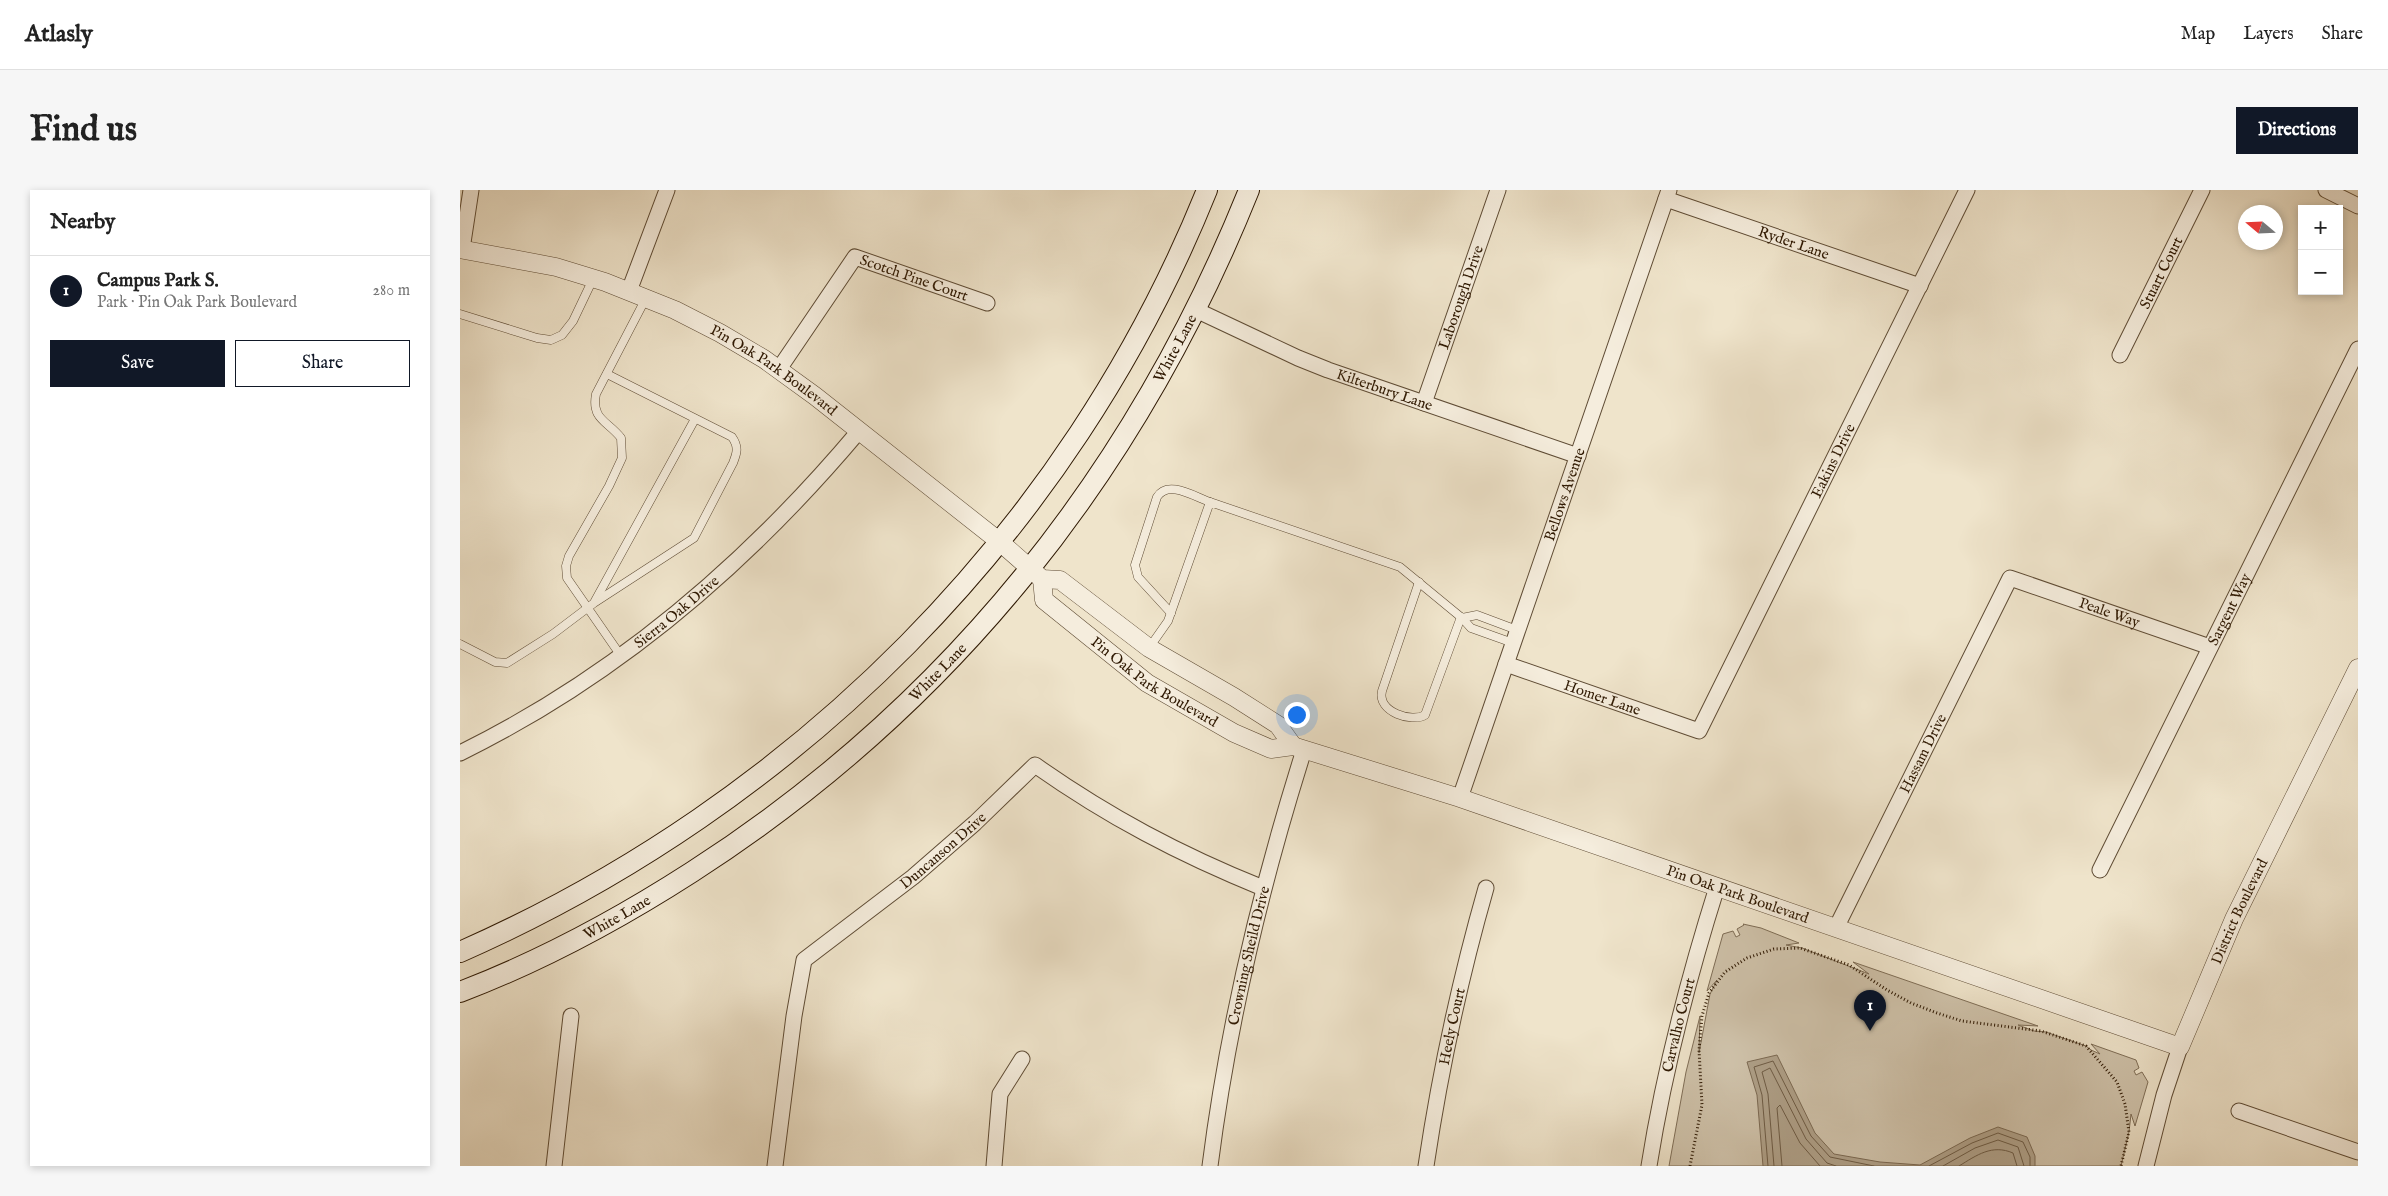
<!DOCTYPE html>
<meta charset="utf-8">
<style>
:root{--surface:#fff;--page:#f6f6f6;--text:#222;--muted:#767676;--line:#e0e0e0;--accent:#111827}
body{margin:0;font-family:"IM FELL English",serif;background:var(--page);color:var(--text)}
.controls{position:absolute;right:15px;top:15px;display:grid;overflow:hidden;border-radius:0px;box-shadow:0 2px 8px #0003}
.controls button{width:45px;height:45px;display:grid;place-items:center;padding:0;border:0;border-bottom:1px solid var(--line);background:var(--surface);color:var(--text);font:25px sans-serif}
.compass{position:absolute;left:1778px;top:15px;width:45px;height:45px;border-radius:50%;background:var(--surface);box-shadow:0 2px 8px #0003;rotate:289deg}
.you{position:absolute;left:836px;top:524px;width:18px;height:18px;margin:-12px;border:4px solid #fff;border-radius:50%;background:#1a73e8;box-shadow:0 0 0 8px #1a73e833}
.badge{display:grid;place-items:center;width:32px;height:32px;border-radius:50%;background:var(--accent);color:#fff;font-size:16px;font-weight:700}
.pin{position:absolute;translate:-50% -41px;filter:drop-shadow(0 1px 2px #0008)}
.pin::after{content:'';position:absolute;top:26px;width:18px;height:15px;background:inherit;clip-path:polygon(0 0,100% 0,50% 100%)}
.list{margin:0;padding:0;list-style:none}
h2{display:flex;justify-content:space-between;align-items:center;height:65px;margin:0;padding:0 20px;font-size:21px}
h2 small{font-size:16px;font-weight:400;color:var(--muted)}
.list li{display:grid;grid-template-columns:32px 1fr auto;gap:15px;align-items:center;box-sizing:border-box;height:70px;padding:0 20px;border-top:1px solid var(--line)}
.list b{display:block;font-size:19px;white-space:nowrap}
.list p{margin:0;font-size:16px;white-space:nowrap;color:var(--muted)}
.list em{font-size:16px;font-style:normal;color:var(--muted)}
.actions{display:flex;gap:10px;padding:15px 20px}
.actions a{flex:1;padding:11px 0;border:1px solid var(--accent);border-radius:0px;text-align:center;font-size:18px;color:var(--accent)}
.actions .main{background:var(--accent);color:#fff}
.map{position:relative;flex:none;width:1898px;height:976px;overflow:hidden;border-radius:0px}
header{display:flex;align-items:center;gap:30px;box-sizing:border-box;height:70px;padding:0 25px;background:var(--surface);border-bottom:1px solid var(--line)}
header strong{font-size:24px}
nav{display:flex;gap:28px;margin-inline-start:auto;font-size:18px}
.intro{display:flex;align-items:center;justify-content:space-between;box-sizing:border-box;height:120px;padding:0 30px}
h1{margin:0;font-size:35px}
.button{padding:12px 22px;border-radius:0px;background:var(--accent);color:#fff;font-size:18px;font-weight:700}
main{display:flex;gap:30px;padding:0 30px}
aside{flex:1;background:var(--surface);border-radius:0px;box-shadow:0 2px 8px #0003}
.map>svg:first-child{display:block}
</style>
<header>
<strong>Atlasly</strong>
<nav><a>Map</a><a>Layers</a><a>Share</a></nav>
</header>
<div class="intro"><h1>Find us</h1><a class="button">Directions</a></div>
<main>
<aside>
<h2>Nearby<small></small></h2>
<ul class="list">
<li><span class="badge">1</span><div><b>Campus Park S.</b><p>Park · Pin Oak Park Boulevard</p></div><em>280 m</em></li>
</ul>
<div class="actions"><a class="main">Save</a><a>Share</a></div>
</aside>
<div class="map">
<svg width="1898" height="976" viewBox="0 0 1898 976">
<rect width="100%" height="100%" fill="#efe4cb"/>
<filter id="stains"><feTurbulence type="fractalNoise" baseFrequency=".004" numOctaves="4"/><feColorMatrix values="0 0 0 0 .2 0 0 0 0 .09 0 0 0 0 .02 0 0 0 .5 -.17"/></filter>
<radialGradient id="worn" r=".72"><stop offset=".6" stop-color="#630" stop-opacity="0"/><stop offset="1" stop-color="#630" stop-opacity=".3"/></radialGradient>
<!-- green -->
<path fill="#cec1a9" stroke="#7e6d56" d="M 1283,734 L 1301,738 L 1339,753 L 1326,755 L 1342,758 L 1409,784 L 1393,772 L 1578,836 L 1558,835 L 1574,841 L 1586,842 L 1626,856 L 1631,860 L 1640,864 L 1631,854 L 1676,870 L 1679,878 L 1674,881 L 1676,885 L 1682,882 L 1688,892 L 1675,936 L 1671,924 L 1669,942 L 1661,976 L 1209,976 L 1226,882 L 1240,826 L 1239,863 L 1250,804 L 1257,790 L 1247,801 L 1263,744 L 1273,741 L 1276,747 L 1280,745 L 1277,739 L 1284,735 Z"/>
<!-- water -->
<path fill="#ae9f87" stroke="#7b6952" d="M 1317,865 L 1355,943 L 1374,964 L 1420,972 L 1460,975 L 1510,948 L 1538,937 L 1567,947 L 1575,966 L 1575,976 L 1303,976 L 1297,905 L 1287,872 Z"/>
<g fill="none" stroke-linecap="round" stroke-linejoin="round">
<!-- shore -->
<g stroke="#6e5c45" stroke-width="1">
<path d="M 1308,976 L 1302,905 L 1294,877 L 1313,871 L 1351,946 L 1370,967 L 1414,976"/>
<path d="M 1314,976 L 1308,904 L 1302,882 L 1310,878 L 1346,949 L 1367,973 L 1376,976"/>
<path d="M 1322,976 L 1317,918 L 1320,915 L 1340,953 L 1360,976"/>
<path d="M 1469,976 L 1512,953 L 1538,943 L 1563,952 L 1570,967 L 1570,976"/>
<path d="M 1483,976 L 1515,958 L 1538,950 L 1558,957 L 1564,976"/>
<path d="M 1499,976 C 1517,965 1532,954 1553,963 L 1557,976"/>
</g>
<defs>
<g id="service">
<path d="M 0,124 L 77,148 L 91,150 L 102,145 L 113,131 L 133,89"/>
<path d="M 959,392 L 922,501 C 917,522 952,533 965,525 L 1001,427"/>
<path d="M 135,411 L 235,229"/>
<path d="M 711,423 L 678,387 L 675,375 L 697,307 C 708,289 735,307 750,312"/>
<path d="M 1002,428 L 1017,425 L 1057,440"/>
<path d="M 0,454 L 35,472 L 47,473 L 93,444 L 134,413 L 234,348 L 273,273 C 277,263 279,257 272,247 L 147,184"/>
<path d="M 689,458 L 708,431 L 750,312 L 940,377 L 1002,428 L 1011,438 L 1053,453"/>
<path d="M 161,466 L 107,388 L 106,376 L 109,366 L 149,296 L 162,268 L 161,248 C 148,231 131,230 136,204 L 186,108"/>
</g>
<g id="minor">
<path d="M 1866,0 L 1898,16"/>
<path id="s1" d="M 1206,9 L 1460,96"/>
<path d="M 2,59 L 11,0"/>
<path d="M 169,101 L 207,0"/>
<path id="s2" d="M 736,120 L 838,168 L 868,180 L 1118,266"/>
<path id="s3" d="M 1660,165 L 1742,0"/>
<path id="s4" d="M 319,179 L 395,67 L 527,113"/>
<path id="s5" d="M 964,213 L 1038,0"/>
<path id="s6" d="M 1046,474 L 1239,541 L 1507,0"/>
<path id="s7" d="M 0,563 C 155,487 288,373 399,241"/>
<path id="s8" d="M 1000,608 L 1209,0"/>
<path id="s9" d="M 1640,680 L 1898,159"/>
<path id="s10" d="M 1376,738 L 1550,388 L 1750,457"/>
<path d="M 1779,921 L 1898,962"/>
<path d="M 94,976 L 111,826"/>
<path id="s11" d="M 315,976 L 334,826 L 344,770 L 453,687 L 515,633 L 575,575 C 649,627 719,664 803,698"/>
<path d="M 534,976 L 540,904 L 562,869"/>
<path id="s12" d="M 750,976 C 768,834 801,696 844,560"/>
<path id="s13" d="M 966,976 C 980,882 1000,789 1026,698"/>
<path id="s14" d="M 1189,976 C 1204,881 1228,789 1257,697"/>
<path d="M 1686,976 L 1704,905 L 1720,857"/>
</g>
<g id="tertiary">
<path id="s15" d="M 0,59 L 96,77 L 145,92 L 215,120 L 260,143 L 304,169 L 355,206 L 540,352 L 582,389 L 600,390 L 689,458 L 774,507 L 818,535 L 833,556"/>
<path id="s16" d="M 582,389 L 584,410 L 687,493 L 774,543 L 811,559 L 833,556 L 1000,608 L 1720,857 L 1774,729 L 1898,478"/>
</g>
<g id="secondary">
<path d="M 0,762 C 336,614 609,343 747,0"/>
<path id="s17" d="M 0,802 C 81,771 159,729 232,682 C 490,516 675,284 789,0"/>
</g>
</defs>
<!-- service casing -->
<use href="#service" stroke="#5f4c35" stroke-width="9"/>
<!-- minor casing -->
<use href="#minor" stroke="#5f4c35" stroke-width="17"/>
<!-- tertiary casing -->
<use href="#tertiary" stroke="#5f4c35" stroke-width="19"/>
<!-- secondary casing -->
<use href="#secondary" stroke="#2f1903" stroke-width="22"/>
<!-- path -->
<path stroke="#2f1903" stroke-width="3" stroke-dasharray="1 2.5" stroke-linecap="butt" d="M 1230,976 L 1242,915 L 1239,860 L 1242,826 L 1249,803 L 1265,782 L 1287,768 L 1314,759 L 1340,758 L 1389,775 L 1427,800 L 1451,813 L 1477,823 L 1502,831 L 1581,841 L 1626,856 L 1657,892 L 1665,914 L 1669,942 L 1661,976"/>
<!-- service -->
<use href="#service" stroke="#f5eddd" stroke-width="8"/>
<!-- minor -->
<use href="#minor" stroke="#f5eddd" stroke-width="15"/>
<!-- tertiary -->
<use href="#tertiary" stroke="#f5eddd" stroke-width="18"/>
<!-- secondary -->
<use href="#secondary" stroke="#f5eddd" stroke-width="20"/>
</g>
<g text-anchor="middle" stroke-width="4.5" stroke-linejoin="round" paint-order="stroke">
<!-- street labels -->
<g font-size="15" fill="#2f1903" stroke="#f5eddd">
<text dy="5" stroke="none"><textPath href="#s1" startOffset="135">Ryder Lane</textPath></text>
<text dy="5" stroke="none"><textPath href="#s3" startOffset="92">Stuart Court</textPath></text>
<text dy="5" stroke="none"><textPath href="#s4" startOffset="198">Scotch Pine Court</textPath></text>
<text dy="5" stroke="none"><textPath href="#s5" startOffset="112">Laborough Drive</textPath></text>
<text dy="5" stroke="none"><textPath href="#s17" startOffset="982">White Lane</textPath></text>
<text dy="5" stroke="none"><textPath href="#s15" startOffset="340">Pin Oak Park Boulevard</textPath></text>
<text dy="5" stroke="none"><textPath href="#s2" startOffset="205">Kilterbury Lane</textPath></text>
<text dy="5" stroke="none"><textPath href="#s6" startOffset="506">Eakins Drive</textPath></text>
<text dy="5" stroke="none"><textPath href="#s8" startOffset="321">Bellows Avenue</textPath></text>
<text dy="5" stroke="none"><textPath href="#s9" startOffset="291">Sargent Way</textPath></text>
<text dy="5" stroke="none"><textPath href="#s7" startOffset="259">Sierra Oak Drive</textPath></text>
<text dy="5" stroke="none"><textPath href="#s10" startOffset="496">Peale Way</textPath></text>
<text dy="5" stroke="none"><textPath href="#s17" startOffset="579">White Lane</textPath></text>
<text dy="5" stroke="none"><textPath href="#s16" startOffset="159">Pin Oak Park Boulevard</textPath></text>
<text dy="5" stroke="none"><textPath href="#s6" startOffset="102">Homer Lane</textPath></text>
<text dy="5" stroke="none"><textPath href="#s10" startOffset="195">Hassam Drive</textPath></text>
<text dy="5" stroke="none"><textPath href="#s11" startOffset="385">Duncanson Drive</textPath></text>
<text dy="5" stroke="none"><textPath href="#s16" startOffset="785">Pin Oak Park Boulevard</textPath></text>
<text dy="5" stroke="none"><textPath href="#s16" startOffset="1401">District Boulevard</textPath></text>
<text dy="5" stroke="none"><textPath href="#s17" startOffset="174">White Lane</textPath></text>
<text dy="5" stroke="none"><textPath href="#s12" startOffset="214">Crowning Sheild Drive</textPath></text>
<text dy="5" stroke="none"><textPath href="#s14" startOffset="144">Carvalho Court</textPath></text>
<text dy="5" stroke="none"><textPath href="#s13" startOffset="142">Heely Court</textPath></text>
</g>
</g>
<rect width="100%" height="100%" filter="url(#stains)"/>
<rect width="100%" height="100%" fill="url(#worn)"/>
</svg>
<div class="controls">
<button>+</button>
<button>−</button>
</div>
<svg class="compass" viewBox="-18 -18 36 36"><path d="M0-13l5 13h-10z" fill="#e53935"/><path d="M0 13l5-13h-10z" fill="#767676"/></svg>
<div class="you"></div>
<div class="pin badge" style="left:1410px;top:841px">1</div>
</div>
</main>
